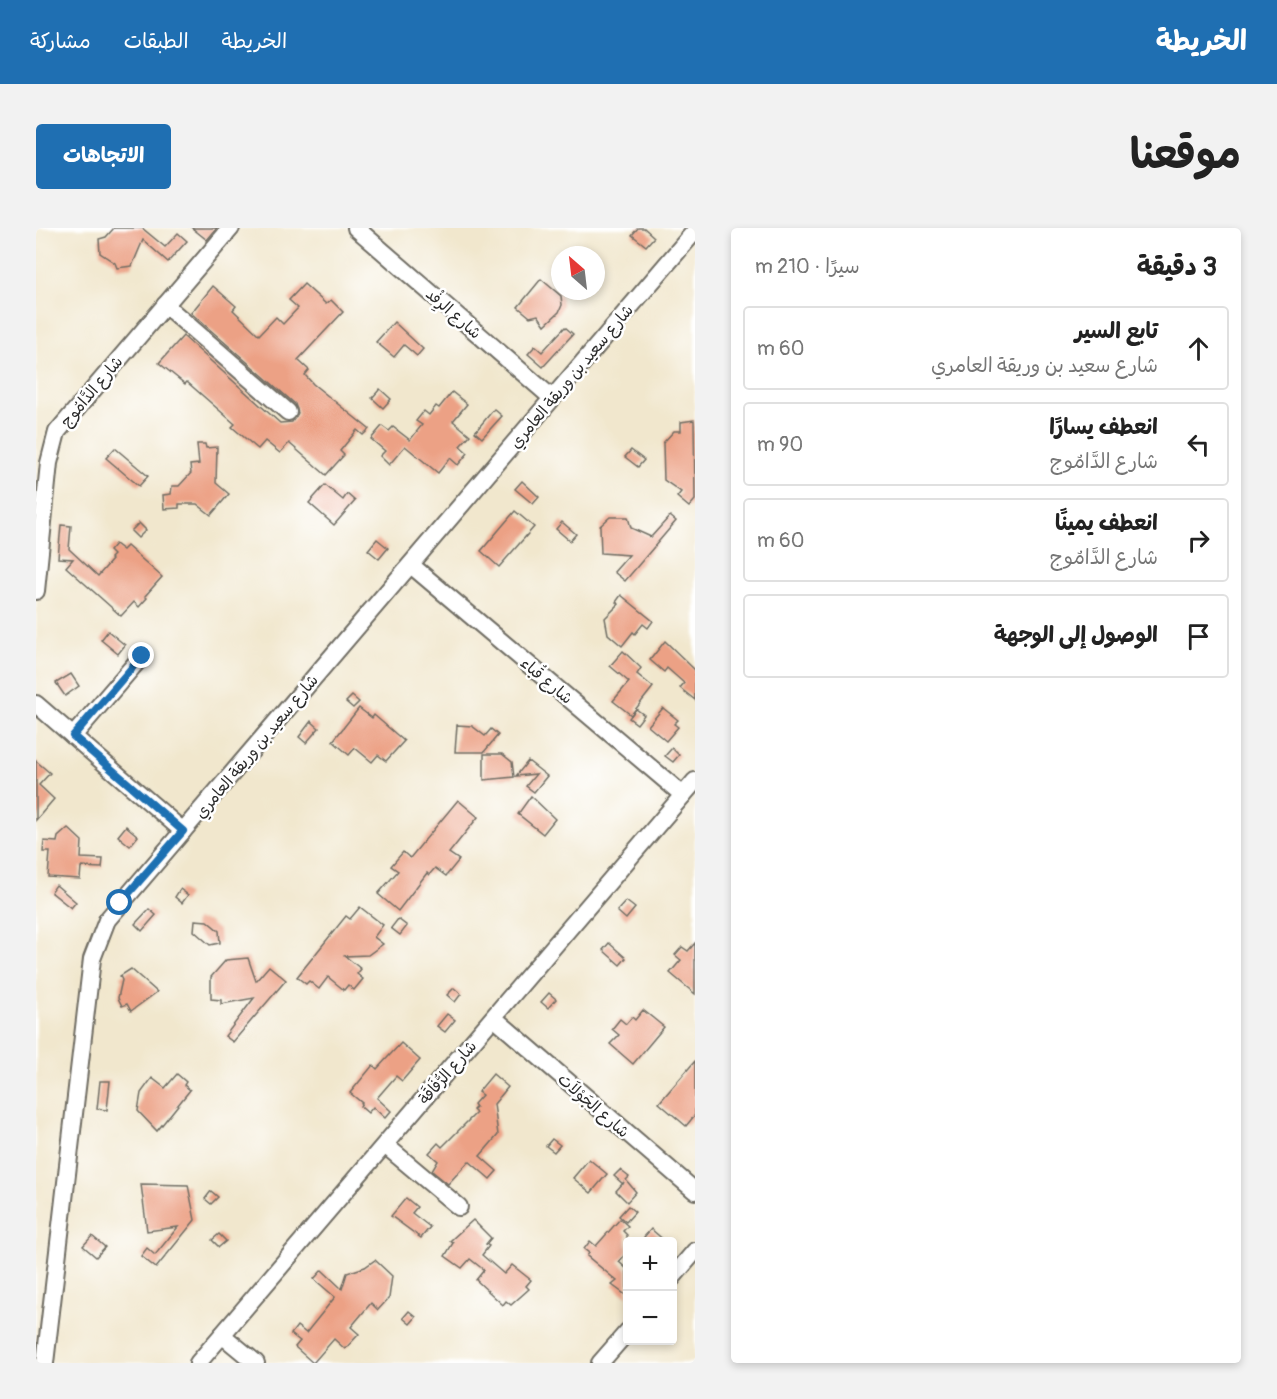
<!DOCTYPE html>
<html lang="ar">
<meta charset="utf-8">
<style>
:root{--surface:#fff;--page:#f2f2f2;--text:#222;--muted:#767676;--line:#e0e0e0;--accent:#1f6fb2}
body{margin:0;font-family:Pangolin,"Playpen Sans Arabic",sans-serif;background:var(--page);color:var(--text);direction:rtl}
.controls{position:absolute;right:18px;bottom:18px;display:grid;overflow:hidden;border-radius:6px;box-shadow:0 3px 9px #0003}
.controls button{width:54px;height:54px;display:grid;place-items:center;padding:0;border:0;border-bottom:2px solid var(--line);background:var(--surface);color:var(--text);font:30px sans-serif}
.compass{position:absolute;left:515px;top:18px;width:54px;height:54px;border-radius:50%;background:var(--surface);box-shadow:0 3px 9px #0003;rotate:332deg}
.stop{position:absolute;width:18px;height:18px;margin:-14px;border:4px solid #1f6fb2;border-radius:50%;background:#fff}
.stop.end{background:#1f6fb2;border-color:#fff;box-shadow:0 2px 6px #0008}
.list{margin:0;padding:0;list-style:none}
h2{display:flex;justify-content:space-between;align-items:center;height:78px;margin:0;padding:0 24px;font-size:26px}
h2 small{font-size:20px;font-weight:400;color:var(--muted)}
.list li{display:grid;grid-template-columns:39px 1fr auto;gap:18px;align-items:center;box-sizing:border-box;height:84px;margin:0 12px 12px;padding:0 12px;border:2px solid var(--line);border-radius:6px}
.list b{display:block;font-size:22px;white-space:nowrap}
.list p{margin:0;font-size:20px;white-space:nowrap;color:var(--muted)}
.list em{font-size:20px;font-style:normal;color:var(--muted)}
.icon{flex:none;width:33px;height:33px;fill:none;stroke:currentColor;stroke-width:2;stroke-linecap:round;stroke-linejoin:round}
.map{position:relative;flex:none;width:659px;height:1135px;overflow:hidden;direction:ltr;border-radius:6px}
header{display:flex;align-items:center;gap:36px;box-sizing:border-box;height:84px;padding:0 30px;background:var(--accent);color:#fff}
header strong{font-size:28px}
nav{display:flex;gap:33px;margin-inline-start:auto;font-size:21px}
.intro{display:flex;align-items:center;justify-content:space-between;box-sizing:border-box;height:144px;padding:0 36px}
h1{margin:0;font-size:42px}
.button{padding:15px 27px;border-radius:6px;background:var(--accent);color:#fff;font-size:21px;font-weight:700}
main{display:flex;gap:36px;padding:0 36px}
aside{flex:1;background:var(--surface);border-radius:6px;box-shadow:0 3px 9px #0003}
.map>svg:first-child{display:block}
</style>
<header>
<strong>الخريطة</strong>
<nav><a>الخريطة</a><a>الطبقات</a><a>مشاركة</a></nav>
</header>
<div class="intro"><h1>موقعنا</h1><a class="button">الاتجاهات</a></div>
<main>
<aside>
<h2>3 دقيقة<small>سيرًا · 210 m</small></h2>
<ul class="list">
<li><svg class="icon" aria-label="ahead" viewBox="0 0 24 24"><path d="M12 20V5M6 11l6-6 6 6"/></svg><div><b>تابع السير</b><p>شارع سعيد بن وريقة العامري</p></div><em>60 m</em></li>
<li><svg class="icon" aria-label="left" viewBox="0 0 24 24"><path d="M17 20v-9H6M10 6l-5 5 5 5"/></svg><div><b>انعطف يسارًا</b><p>شارع الدَّامُوج</p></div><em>90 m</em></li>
<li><svg class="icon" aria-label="right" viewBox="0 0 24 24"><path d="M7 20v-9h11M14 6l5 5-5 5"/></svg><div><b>انعطف يمينًا</b><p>شارع الدَّامُوج</p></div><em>60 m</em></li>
<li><svg class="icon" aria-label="arrive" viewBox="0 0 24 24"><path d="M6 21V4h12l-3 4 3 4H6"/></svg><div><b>الوصول إلى الوجهة</b></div></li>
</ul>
</aside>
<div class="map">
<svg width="659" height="1135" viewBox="0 0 659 1135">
<rect width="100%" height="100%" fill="#fff"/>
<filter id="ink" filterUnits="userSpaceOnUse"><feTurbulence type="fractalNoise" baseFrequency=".0167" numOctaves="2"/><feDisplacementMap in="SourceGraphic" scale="12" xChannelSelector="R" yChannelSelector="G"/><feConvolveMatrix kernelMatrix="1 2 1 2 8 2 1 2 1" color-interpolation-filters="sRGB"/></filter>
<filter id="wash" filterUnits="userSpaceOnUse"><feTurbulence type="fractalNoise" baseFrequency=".008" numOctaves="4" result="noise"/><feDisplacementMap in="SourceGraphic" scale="24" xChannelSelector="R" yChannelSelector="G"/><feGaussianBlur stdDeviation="1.35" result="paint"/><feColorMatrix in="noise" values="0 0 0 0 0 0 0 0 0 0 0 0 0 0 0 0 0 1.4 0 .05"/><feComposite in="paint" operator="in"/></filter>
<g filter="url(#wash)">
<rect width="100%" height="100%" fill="#f1e7cd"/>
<g id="blocks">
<!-- building -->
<g fill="#eca185">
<path d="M 78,0 L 106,0 L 129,19 L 142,5 L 151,13 L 132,34 L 107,12 L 96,38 L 81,40 L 79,35 L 64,25 L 63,11 L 70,9 Z"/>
<path d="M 156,0 L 181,0 L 171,12 Z"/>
<path d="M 602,0 L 608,0 L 618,9 L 610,18 L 596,7 Z"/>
<path d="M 505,51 L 525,68 L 526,77 L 523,84 L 509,97 L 502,87 L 494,89 L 482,79 Z"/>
<path d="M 268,56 L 290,76 L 295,72 L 307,84 L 262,132 L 273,142 L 269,147 L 277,156 L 333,201 L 327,207 L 321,202 L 304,223 L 308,227 L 290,247 L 253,215 L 244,225 L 229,213 L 222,221 L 196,199 L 199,196 L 151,154 L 149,156 L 123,135 L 147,108 L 244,195 L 256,194 L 262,185 L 259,176 L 155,85 L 177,58 L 200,78 L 197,82 L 223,107 L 240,89 L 247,96 L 262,80 L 253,72 Z"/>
<path d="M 358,94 L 387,121 L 381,128 L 368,117 L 358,129 L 340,114 Z"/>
<path d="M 529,99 L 537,106 L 507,139 L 492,126 L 499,118 L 506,124 Z"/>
<path d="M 344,161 L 355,171 L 347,180 L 336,170 Z"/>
<path d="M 416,164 L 431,176 L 417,193 L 434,207 L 424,218 L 432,225 L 422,237 L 414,230 L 402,245 L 369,218 L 353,237 L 344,228 L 349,223 L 335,211 L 346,198 L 353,203 L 357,199 L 374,212 L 386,197 L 380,193 L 388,183 L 393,187 L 400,178 L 403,180 Z"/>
<path d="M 458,181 L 466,188 L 446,210 L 439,204 Z"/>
<path d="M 658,192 L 659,272 L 653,279 L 641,269 L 645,264 L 628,252 L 627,215 L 638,203 L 645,203 L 645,194 Z"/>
<path d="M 161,216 L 169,216 L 170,220 L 181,219 L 180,255 L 193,266 L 175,287 L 161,276 L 143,276 L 143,280 L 128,281 L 127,267 L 135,266 L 136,258 L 143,258 L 155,245 L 154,237 L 163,236 Z"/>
<path d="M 79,220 L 112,248 L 103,258 L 70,230 Z"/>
<path d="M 595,222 L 608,232 L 602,239 L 589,229 Z"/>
<path d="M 486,253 L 503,269 L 497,276 L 479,261 Z"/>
<path d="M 289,257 L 307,272 L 311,266 L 319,273 L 298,297 L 273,275 Z"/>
<path d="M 479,283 L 498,299 L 463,339 L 445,323 Z"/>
<path d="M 634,288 L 640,293 L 589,353 L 578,344 L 593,327 L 565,325 L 564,298 L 574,289 L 592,289 L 595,300 L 615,309 Z"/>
<path d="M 526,294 L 540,306 L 534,313 L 520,301 Z"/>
<path d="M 103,295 L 110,302 L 102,310 L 95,303 Z"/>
<path d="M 25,297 L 35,298 L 33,321 L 62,348 L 76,332 L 74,330 L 77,327 L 73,323 L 79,316 L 87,322 L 91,318 L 126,349 L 109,368 L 111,370 L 103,379 L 98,374 L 85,388 L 30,339 L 37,331 L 22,330 Z"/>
<path d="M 341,311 L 352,320 L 343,331 L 332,322 Z"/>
<path d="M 585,367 L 617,393 L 612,400 L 607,396 L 599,406 L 597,404 L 586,418 L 572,406 L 569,390 L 583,376 L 580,374 Z"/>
<path d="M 72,403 L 89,417 L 82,426 L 65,412 Z"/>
<path d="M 629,413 L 659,442 L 659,472 L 644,460 L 648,455 L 631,440 L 628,444 L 614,432 Z"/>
<path d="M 587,423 L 605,440 L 601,446 L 617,459 L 595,487 L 577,473 L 593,454 L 574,438 Z"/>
<path d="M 35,446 L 43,458 L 29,468 L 20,455 Z"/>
<path d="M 316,468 L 323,474 L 317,480 L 310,474 Z"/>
<path d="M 323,480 L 336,490 L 338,487 L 368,513 L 350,533 L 342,527 L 336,534 L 319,520 L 313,527 L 297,513 Z"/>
<path d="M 627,480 L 642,492 L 638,496 L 642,499 L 630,513 L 612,498 Z"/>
<path d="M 600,481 L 608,487 L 601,496 L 593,490 Z"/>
<path d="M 275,493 L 283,500 L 270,515 L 263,509 Z"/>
<path d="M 421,497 L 436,498 L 449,508 L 455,501 L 462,507 L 448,524 L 419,524 Z"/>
<path d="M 636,520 L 643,527 L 637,534 L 629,528 Z"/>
<path d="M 448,526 L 466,526 L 476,534 L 478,549 L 448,552 Z"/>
<path d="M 0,533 L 14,545 L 3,557 L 18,571 L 0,592 Z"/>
<path d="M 492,533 L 511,548 L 498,564 L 490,558 L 500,546 L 480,548 Z"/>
<path d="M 495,568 L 519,591 L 507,606 L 482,586 Z"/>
<path d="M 422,572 L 442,589 L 413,625 L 423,632 L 410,648 L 399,640 L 393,647 L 391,645 L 362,683 L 342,666 L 362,643 L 355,638 L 367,624 L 374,630 Z"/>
<path d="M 90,598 L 102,608 L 94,618 L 82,608 Z"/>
<path d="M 32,600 L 46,613 L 45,630 L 67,631 L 66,640 L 45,639 L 44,651 L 12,649 L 14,624 L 7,624 L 8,613 L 21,614 L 22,609 Z"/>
<path d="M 20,657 L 40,674 L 35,680 L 15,664 Z"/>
<path d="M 144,661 L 152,667 L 146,675 L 139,669 Z"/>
<path d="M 590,673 L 599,680 L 590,691 L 581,683 Z"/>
<path d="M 324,679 L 347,697 L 338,709 L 347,716 L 332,727 L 309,728 L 325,741 L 321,746 L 327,751 L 318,762 L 312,757 L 308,762 L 292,749 L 283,761 L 273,753 L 270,756 L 261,749 L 310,688 L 314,691 Z"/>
<path d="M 113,681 L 120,687 L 106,703 L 99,696 Z"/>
<path d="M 362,691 L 371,698 L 364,707 L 355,700 Z"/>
<path d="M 159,692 L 171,693 L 183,703 L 184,715 L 174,717 L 158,703 Z"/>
<path d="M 573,715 L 590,730 L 584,737 L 567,722 Z"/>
<path d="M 659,715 L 659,766 L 634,745 L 645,732 L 639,727 L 646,719 L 652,723 Z"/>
<path d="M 212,730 L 220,753 L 233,738 L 250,752 L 197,814 L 189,808 L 218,770 L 185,776 L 185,772 L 175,771 L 175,749 L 190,732 Z"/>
<path d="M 95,741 L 121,764 L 95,783 L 91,776 L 86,778 L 82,770 L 86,752 L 84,748 Z"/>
<path d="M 418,760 L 425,766 L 419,774 L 411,767 Z"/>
<path d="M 513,765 L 520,771 L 512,780 L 505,774 Z"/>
<path d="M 607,782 L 628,799 L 597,836 L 574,816 L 583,807 L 576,801 L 584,791 L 590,796 L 596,789 L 599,792 Z"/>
<path d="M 411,786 L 419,792 L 409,804 L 401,798 Z"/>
<path d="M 365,815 L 384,832 L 366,853 L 360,848 L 341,870 L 355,883 L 349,890 L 337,879 L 332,885 L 324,878 L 326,875 L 314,865 L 337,837 L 341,841 Z"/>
<path d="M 659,833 L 659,887 L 650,898 L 623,875 Z"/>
<path d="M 141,846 L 150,854 L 148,857 L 154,862 L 121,903 L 102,883 L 105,865 L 116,850 L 129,860 Z"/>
<path d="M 457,846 L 472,859 L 458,876 L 462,907 L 444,928 L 461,943 L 454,951 L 433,933 L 412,956 L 396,943 L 402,933 L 393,925 L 402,915 L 406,919 L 440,885 L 437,882 L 440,879 L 438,876 L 446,867 L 442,864 Z"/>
<path d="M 64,853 L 74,853 L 71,882 L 61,881 Z"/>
<path d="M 516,911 L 524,917 L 518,924 L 510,918 Z"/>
<path d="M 553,931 L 571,946 L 555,965 L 537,950 Z"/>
<path d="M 584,942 L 593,949 L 590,952 L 600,964 L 591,974 L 580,963 L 588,954 L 587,956 L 578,948 Z"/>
<path d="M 105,956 L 152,957 L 159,992 L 120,1040 L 105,1028 L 111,1020 L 119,1027 L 142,999 L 111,1003 Z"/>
<path d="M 175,963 L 182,969 L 175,976 L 169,971 Z"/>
<path d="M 370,970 L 381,979 L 376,985 L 394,999 L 385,1010 L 355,988 Z"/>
<path d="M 592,978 L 599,984 L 590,994 L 583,988 Z"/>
<path d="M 584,991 L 592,998 L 587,1003 L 591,1007 L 591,1024 L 583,1034 L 591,1041 L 591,1068 L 576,1057 L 581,1053 L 551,1028 L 553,1025 L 548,1021 L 554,1013 L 560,1018 Z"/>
<path d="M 437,992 L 455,1010 L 450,1016 L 453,1018 L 446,1027 L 468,1046 L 476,1037 L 495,1052 L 490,1058 L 493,1061 L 475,1077 L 470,1073 L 467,1077 L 440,1052 L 448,1042 L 434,1031 L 426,1040 L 409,1028 L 417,1015 L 414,1013 Z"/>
<path d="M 615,1001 L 630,1014 L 612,1014 L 608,1009 Z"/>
<path d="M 183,1006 L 190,1013 L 183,1019 L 176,1012 Z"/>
<path d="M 56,1008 L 69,1019 L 60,1029 L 47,1018 Z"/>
<path d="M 339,1032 L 356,1048 L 353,1070 L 342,1082 L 335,1075 L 315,1099 L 323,1106 L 309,1121 L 298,1111 L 277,1135 L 259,1119 L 264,1113 L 255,1106 L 261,1098 L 270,1105 L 299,1069 L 278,1051 L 286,1042 L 306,1061 L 311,1045 L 329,1039 Z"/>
<path d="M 373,1083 L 380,1089 L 374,1096 L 367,1090 Z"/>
</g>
</g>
</g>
<g filter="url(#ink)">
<use href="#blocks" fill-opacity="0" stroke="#706d64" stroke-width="1.5"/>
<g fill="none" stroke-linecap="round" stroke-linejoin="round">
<defs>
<g id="minor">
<path d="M 320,0 L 516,170"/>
<path d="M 129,77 L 252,184"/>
<path d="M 375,337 L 647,567"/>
<path d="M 0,363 L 13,235 L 21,204 L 195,0"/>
<path d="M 0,476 L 147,603"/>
<path d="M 37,508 L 106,428"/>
<path d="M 458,790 L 659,963"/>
<path d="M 349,917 L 423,979"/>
<path d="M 636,1050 L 659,1023"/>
<path d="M 186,1107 L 220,1135"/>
<path d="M 9,1135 L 56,731 L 71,692 L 659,3"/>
<path d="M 162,1135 L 659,553"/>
<path d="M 564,1135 L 592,1103"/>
</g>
</defs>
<!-- minor casing -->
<use href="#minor" stroke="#706d64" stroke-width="20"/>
<!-- minor -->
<use href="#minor" stroke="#fff" stroke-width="16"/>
</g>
</g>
<g fill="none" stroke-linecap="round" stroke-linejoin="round" filter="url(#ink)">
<!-- route -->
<path stroke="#1f6fb2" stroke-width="8" d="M 84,675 L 147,603 L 37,508 L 106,428"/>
</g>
<g text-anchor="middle" stroke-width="5" stroke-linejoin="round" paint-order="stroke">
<!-- street labels -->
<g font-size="16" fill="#2b2b2b" stroke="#fff">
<text transform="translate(418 85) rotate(41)" y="6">شارع الرِفْد</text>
<text transform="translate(535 148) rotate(-50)" y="6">شارع سعيد بن وريقة العامري</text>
<text transform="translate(55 163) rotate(-50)" y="6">شارع الدَّامُوج</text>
<text transform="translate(511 452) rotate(40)" y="6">شارع قُباء</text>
<text transform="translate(220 518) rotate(-50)" y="6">شارع سعيد بن وريقة العامري</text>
<text transform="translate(411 844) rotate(-49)" y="6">شارع الرُّفَاقَة</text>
<text transform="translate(558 877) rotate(41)" y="6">شارع الجَوْلاَت</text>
</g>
</g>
</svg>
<div class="controls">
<button>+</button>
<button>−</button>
</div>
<svg class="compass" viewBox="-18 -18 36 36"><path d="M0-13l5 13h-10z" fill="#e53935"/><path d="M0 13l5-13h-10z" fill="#767676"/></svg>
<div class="stop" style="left:84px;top:675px"></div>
<div class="stop end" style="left:106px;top:428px"></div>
</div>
</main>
